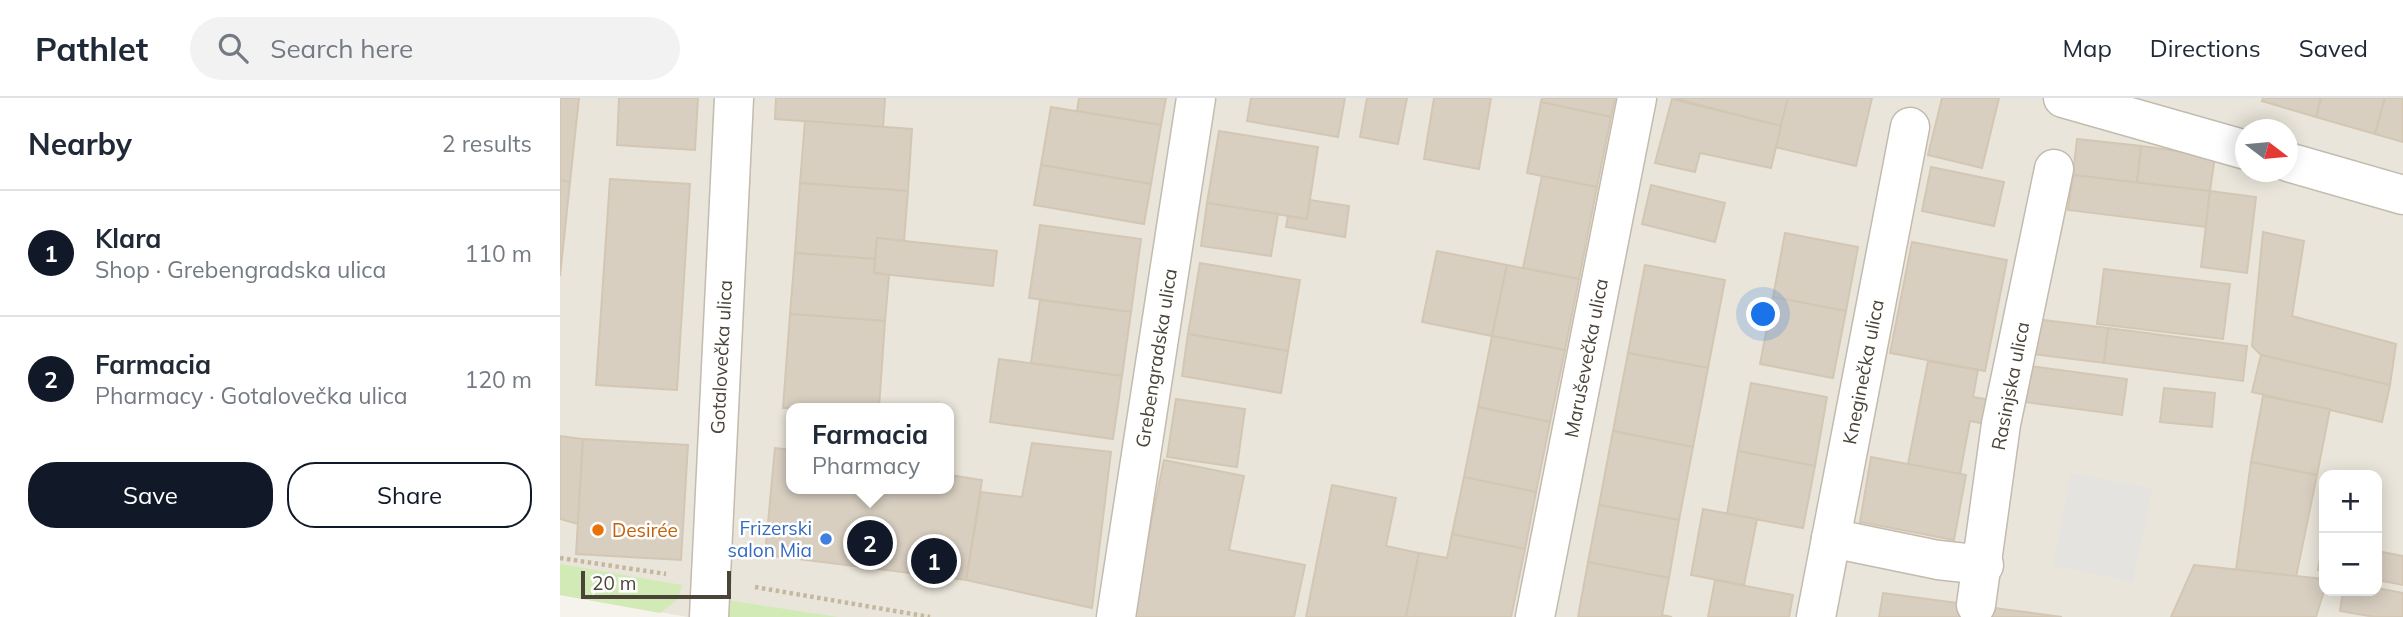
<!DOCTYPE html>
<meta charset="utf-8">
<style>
:root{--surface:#fff;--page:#f2f2f3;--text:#1f2937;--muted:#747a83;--line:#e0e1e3;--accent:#111827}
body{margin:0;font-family:Mulish,sans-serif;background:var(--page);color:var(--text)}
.controls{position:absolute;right:21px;bottom:21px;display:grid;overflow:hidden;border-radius:14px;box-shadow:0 4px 18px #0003}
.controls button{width:63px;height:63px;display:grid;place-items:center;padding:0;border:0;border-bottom:2px solid var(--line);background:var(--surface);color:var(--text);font:35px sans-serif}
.compass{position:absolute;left:1675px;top:21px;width:63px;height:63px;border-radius:50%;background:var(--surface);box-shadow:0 4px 18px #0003;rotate:106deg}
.scale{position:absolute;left:21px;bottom:18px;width:150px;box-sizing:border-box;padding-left:7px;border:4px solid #4b4439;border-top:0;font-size:19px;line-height:24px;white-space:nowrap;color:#4b4439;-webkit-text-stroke:5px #fff;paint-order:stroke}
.you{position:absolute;left:1204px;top:217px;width:24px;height:24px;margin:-18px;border:5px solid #fff;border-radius:50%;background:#1a73e8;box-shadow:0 0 0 10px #1a73e833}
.badge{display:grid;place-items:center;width:46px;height:46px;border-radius:50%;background:var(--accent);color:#fff;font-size:23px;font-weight:700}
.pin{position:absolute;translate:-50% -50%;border:4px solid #fff;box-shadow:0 2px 7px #0006}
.popup{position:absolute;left:226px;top:305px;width:168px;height:91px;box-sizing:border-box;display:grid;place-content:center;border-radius:14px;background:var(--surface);filter:drop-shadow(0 2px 5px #0005);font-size:23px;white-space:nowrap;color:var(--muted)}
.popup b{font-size:26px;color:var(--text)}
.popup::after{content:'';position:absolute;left:50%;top:100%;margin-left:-14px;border:14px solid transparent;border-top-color:var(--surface)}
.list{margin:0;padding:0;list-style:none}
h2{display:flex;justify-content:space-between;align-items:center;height:91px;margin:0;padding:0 28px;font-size:30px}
h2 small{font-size:23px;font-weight:400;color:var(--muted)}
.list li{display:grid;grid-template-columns:46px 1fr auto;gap:21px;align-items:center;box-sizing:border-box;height:126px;padding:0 28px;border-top:2px solid var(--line)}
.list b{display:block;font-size:26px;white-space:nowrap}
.list p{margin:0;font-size:23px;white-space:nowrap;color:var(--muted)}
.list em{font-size:23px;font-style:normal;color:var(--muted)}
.actions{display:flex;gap:14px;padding:21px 28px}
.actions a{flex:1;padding:16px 0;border:2px solid var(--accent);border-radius:28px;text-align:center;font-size:24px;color:var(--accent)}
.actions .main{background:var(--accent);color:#fff}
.icon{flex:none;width:38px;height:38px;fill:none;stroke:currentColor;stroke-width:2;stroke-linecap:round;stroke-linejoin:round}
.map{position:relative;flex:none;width:1843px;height:519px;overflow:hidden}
header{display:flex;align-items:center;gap:42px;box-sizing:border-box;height:98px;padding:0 35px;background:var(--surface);border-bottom:2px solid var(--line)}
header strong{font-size:33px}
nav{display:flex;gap:38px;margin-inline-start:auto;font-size:24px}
.search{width:490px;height:63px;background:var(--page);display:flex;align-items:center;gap:18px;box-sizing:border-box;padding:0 24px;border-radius:38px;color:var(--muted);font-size:26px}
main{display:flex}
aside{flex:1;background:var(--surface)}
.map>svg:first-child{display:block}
</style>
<header>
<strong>Pathlet</strong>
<div class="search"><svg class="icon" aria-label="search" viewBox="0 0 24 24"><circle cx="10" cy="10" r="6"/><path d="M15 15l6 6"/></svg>Search here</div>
<nav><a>Map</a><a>Directions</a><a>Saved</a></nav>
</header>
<main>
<aside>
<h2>Nearby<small>2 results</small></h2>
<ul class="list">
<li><span class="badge">1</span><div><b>Klara</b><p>Shop · Grebengradska ulica</p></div><em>110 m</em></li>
<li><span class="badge">2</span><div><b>Farmacia</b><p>Pharmacy · Gotalovečka ulica</p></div><em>120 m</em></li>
</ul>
<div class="actions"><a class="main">Save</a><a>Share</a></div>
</aside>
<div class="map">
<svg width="1843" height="519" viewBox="0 0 1843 519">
<rect width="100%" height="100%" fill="#f6f3ec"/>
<!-- residential -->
<path fill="#eae5da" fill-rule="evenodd" d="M 0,0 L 1843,0 L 1843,519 L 128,519 L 0,497 ZM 1686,32 L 1728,32 L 1728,74 L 1686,74 ZM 231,310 L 389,310 L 389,391 L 231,391 ZM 1764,377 L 1817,377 L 1817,493 L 1764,493 Z"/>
<!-- green -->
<g fill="#d2eab5">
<path d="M 0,466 L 122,487 L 118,501 L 100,515 L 0,497 Z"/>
<path d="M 166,502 L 278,519 L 166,519 Z"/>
</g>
<!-- parking -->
<path fill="#e5e3e0" d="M 1511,375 L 1592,390 L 1573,484 L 1493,468 Z"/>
<!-- building -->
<g fill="#d8cfc1" stroke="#d3c7b4" stroke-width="2">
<path d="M 0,0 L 19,0 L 10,84 L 0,82 Z"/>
<path d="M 59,0 L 138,0 L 135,52 L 57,47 Z"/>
<path d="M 216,0 L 325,0 L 323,29 L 215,21 Z"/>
<path d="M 519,0 L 606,0 L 601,27 L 517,13 Z"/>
<path d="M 691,0 L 785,0 L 778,39 L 687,23 Z"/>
<path d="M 807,0 L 847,0 L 838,46 L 800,39 Z"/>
<path d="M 874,0 L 931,0 L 919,71 L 864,61 Z"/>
<path d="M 982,0 L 1055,0 L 1051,19 L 981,4 Z"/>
<path d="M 1113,0 L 1228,0 L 1221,28 Z"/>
<path d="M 1228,0 L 1312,0 L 1296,68 L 1215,49 Z"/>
<path d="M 1382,0 L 1439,0 L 1422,70 L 1368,57 Z"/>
<path d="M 1703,0 L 1761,0 L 1756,19 L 1702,3 Z"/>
<path d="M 1761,0 L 1825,0 L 1815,36 L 1756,19 Z"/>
<path d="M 1825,0 L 1843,0 L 1843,44 L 1815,36 Z"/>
<path d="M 1112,1 L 1221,28 L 1211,70 L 1140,55 L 1135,74 L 1095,65 Z"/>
<path d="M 981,4 L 1051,19 L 1037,89 L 967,75 Z"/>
<path d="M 491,9 L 601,27 L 591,86 L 481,67 Z"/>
<path d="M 245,23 L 352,31 L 348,93 L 240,85 Z"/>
<path d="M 659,33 L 758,49 L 747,121 L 647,105 Z"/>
<path d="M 1517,41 L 1581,48 L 1577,85 L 1513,77 Z"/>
<path d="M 1581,48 L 1655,58 L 1650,93 L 1577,85 Z"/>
<path d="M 481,67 L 591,86 L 584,126 L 474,107 Z"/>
<path d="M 1371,69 L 1444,84 L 1434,128 L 1362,113 Z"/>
<path d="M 1513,77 L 1650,93 L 1646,129 L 1508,112 Z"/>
<path d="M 982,78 L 1037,89 L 1019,181 L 963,170 Z"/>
<path d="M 50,81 L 130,86 L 117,292 L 36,287 Z"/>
<path d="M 0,82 L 10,84 L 0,178 Z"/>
<path d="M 240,85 L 348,93 L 344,143 L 317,140 L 315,161 L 235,155 Z"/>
<path d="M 1091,87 L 1165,105 L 1155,144 L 1082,126 Z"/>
<path d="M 1650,93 L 1696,99 L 1687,175 L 1641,169 Z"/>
<path d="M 750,102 L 789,108 L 785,139 L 726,129 L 728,118 L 747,121 Z"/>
<path d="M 647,105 L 718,116 L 711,158 L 641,148 Z"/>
<path d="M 480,127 L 581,141 L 571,214 L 469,200 Z"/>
<path d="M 1703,134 L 1744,143 L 1732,218 L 1836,246 L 1830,287 L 1701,257 L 1692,248 Z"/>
<path d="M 1225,135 L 1298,149 L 1286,213 L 1213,199 Z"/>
<path d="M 317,140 L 437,153 L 433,188 L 314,175 Z"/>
<path d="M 1352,144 L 1447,162 L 1425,273 L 1330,255 Z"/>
<path d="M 877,153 L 947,167 L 932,238 L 862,224 Z"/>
<path d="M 235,155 L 315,161 L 314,175 L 329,177 L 325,223 L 230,216 Z"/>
<path d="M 640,165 L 740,182 L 728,253 L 628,236 Z"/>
<path d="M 947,167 L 1019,181 L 1005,252 L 932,238 Z"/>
<path d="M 1085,167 L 1165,182 L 1148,270 L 1068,255 Z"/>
<path d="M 1544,171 L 1670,186 L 1663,241 L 1537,226 Z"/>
<path d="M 1213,199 L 1286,213 L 1273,280 L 1200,266 Z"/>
<path d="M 480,202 L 571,214 L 562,278 L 471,265 Z"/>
<path d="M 230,216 L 325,223 L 319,310 L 223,310 Z"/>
<path d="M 1476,221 L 1548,230 L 1544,265 L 1472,256 Z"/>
<path d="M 1548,230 L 1687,248 L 1683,283 L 1544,265 Z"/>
<path d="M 628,236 L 728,253 L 721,295 L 622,278 Z"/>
<path d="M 932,238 L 1005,252 L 990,324 L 918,309 Z"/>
<path d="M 1068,255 L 1148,270 L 1133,349 L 1053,333 Z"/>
<path d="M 1701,257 L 1830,287 L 1822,324 L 1692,294 Z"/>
<path d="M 439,261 L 562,278 L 553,341 L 430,324 Z"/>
<path d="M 1368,263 L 1418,272 L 1413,299 L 1432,302 L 1426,326 L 1410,323 L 1400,376 L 1348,366 Z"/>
<path d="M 1470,268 L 1567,281 L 1562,317 L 1465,304 Z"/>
<path d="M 1191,285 L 1267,299 L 1255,368 L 1178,353 Z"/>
<path d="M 1604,290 L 1655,295 L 1652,329 L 1600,324 Z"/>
<path d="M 1703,298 L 1770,311 L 1757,377 L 1691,364 Z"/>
<path d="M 616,301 L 685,311 L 677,369 L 607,359 Z"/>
<path d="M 918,309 L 990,324 L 976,394 L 904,379 Z"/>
<path d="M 1053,333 L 1133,349 L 1119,422 L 1039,407 Z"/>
<path d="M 0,338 L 23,341 L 18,426 L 0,421 Z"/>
<path d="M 23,341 L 128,347 L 121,462 L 16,456 Z"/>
<path d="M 472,345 L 551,354 L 532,510 L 406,482 L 421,394 L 462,399 Z"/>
<path d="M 215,350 L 231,352 L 231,391 L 389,391 L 389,377 L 422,382 L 406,482 L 205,457 Z"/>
<path d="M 1178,353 L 1255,368 L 1243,430 L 1167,416 Z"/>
<path d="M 1311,359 L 1406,377 L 1394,442 L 1300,424 Z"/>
<path d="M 604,362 L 684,378 L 669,452 L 745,467 L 734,519 L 572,519 Z"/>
<path d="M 1691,364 L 1757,377 L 1736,479 L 1676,472 Z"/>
<path d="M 904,379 L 976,394 L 965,451 L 892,436 Z"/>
<path d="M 772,387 L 836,400 L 826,448 L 859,455 L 846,519 L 746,519 Z"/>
<path d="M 1039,407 L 1119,422 L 1109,480 L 1028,464 Z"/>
<path d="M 1143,411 L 1197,421 L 1184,487 L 1131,477 Z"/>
<path d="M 892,436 L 965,451 L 951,519 L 846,519 L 859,455 L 887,460 Z"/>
<path d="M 1763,444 L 1764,444 L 1764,473 L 1758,472 Z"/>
<path d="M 1817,453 L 1843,458 L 1843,487 L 1817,482 Z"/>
<path d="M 1028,464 L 1109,480 L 1102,517 L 1112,519 L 1018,519 Z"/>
<path d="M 1634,467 L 1764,481 L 1764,493 L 1756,519 L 1611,519 Z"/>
<path d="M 1155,482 L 1233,497 L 1229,519 L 1148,519 Z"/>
<path d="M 1817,490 L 1843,495 L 1843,519 L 1815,519 L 1780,513 L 1783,493 L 1817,493 Z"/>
<path d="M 1323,495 L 1502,519 L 1319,519 Z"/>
</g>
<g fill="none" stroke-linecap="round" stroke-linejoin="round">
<defs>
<g id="minor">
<path d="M 1503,0 L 1686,52"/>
<path d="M 1728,64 L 1843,97"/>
<path d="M 1271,440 L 1378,462 L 1424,467"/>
<path d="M 1416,507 L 1441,326 L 1494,71"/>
<path d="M 149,519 L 174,0"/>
<path d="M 556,519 L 636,0"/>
<path d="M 975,519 L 1077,0"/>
<path d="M 1256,519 L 1350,29"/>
</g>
</defs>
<!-- minor casing -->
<use href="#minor" stroke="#c2bbae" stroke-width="41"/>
<!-- path -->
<g stroke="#c4b79f" stroke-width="4.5" stroke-dasharray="3.5 3.5" stroke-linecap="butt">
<path d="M 0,460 L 106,476"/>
<path d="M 195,489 L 370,519"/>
</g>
<!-- minor -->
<use href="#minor" stroke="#fff" stroke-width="38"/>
</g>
<!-- markers -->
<circle fill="#e8710a" stroke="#fff" stroke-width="2.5" cx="38" cy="432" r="7"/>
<circle fill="#3f7fe0" stroke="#fff" stroke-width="2.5" cx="266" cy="441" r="7"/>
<g text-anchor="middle" stroke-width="5" stroke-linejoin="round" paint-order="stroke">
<!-- street labels -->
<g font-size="19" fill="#4b4439" stroke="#fff">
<text transform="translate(161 259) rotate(-87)" y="7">Gotalovečka ulica</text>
<text transform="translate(596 260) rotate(-81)" y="7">Grebengradska ulica</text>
<text transform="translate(1026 260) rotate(-79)" y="7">Maruševečka ulica</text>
<text transform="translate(1303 274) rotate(-79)" y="7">Kneginečka ulica</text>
<text transform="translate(1450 288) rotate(-79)" y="7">Rasinjska ulica</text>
</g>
<!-- shop labels -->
<g font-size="19" fill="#366cbe" stroke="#fff" text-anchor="end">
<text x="252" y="437">Frizerski<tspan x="252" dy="22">salon Mia</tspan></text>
</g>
<!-- food labels -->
<g font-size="19" fill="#c56008" stroke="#fff" text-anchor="start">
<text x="52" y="439">Desirée</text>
</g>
</g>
</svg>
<div class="controls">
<button>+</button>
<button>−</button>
</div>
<svg class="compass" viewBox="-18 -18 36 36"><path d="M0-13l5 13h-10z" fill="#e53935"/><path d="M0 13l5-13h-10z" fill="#747a83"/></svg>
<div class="scale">20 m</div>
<div class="you"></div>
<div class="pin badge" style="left:374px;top:463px">1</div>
<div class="pin badge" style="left:310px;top:445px">2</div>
<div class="popup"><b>Farmacia</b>Pharmacy</div>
</div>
</main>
